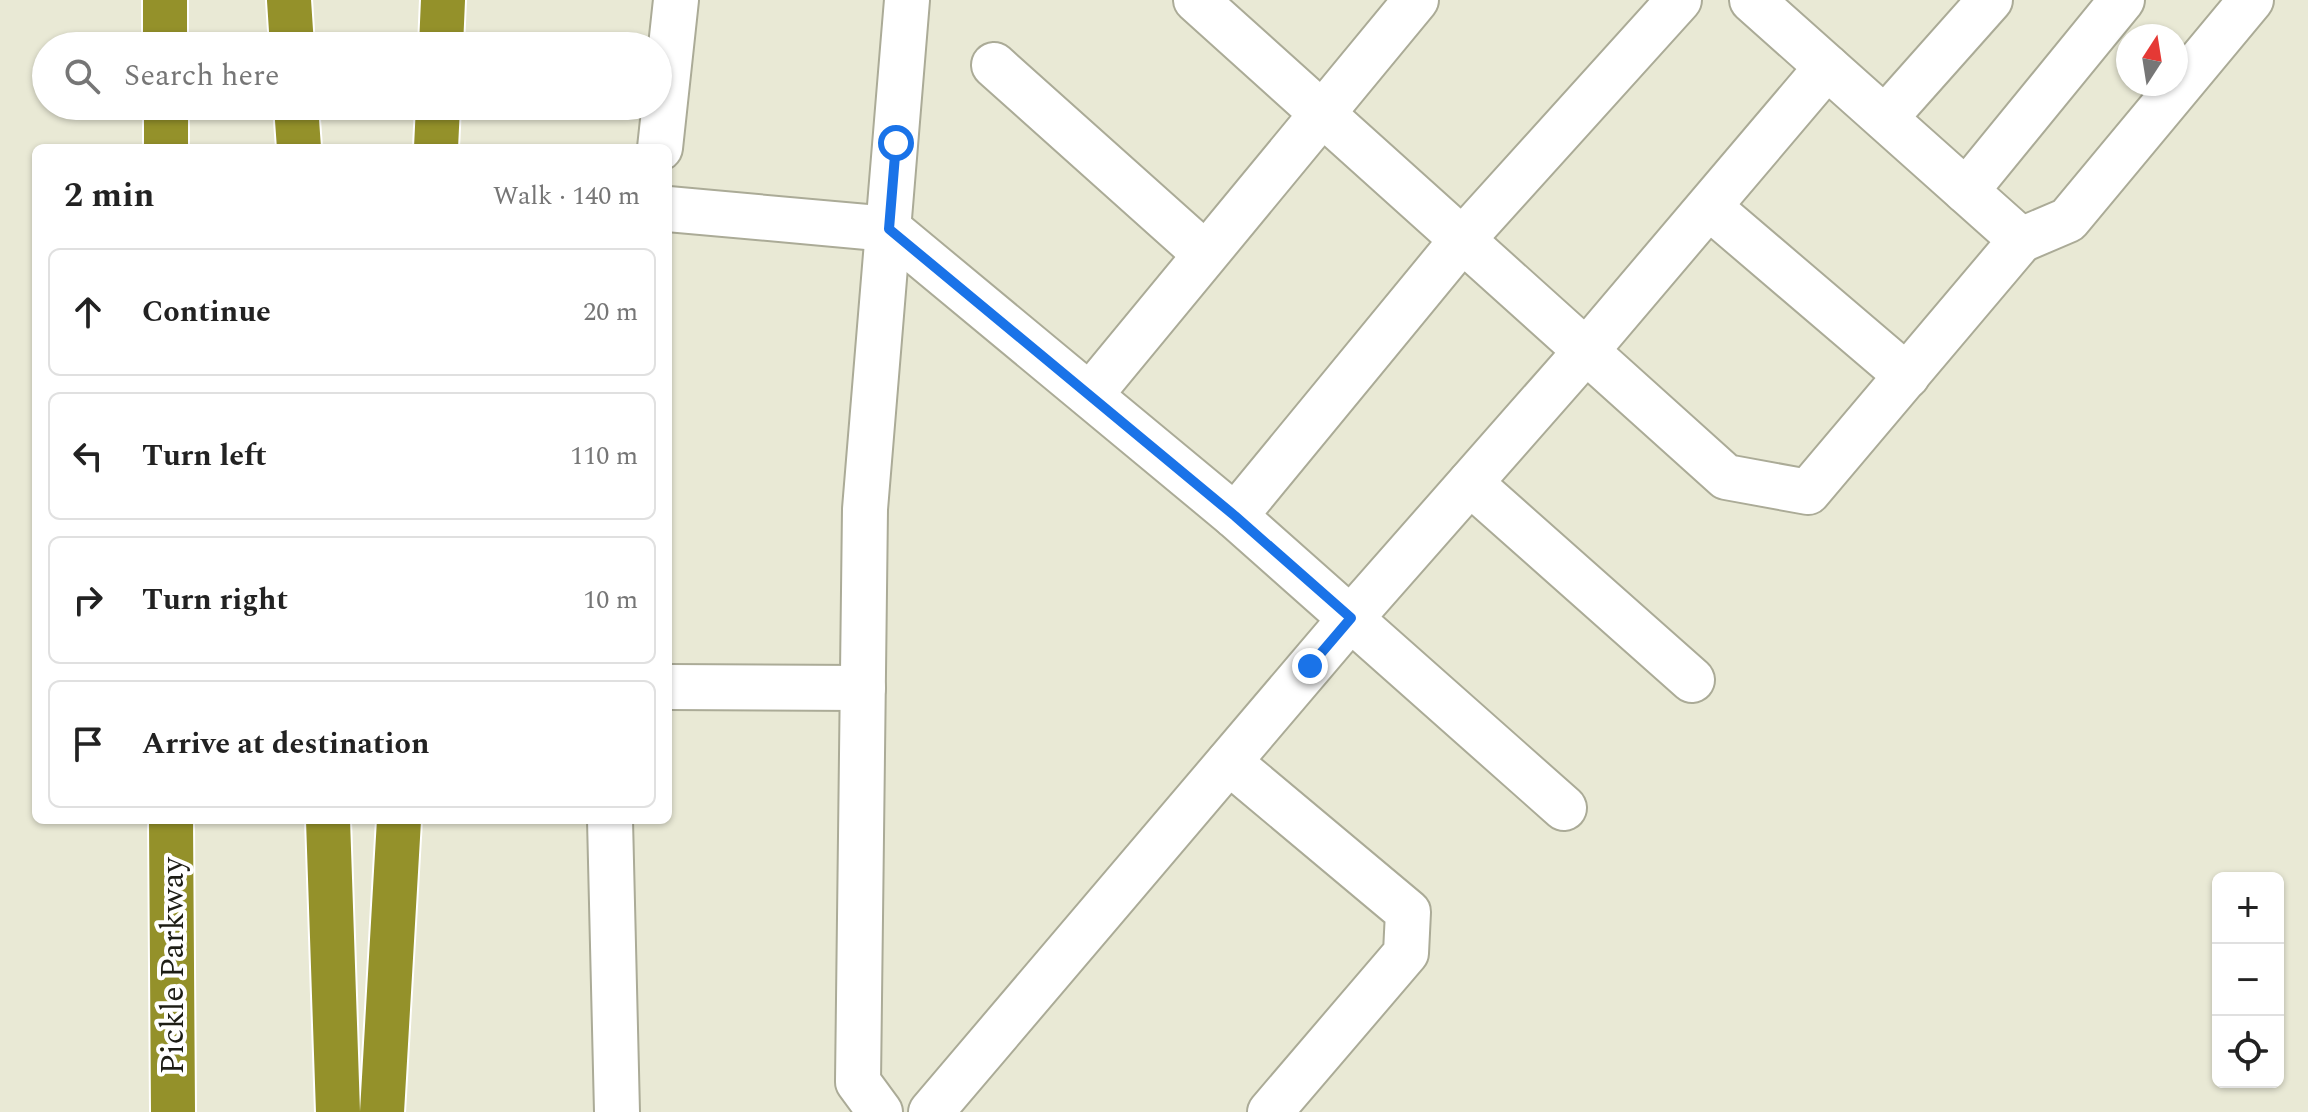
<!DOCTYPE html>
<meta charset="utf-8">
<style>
:root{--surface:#fff;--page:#f6f6f6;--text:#222;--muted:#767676;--line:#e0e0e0}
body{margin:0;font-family:Spectral,serif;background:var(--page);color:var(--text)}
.controls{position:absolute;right:24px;bottom:24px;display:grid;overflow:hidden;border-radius:12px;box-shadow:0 2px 6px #0004}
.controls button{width:72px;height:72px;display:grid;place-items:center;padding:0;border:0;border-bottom:2px solid var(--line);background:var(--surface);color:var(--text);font:40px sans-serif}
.compass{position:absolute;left:2116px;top:24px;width:72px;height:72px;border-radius:50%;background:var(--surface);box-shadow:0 2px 6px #0004;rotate:12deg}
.stop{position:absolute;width:24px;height:24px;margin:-18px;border:6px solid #1a73e8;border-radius:50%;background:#fff}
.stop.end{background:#1a73e8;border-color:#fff;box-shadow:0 2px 8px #0008}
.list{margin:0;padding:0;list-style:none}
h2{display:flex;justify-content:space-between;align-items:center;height:104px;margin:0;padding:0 32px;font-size:34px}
h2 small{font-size:26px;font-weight:400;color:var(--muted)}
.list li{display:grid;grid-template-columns:52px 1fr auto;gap:24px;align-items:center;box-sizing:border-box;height:128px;margin:0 16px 16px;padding:0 16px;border:2px solid var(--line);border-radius:12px}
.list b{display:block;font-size:30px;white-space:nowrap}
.list em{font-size:26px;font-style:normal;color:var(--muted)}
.icon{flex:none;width:44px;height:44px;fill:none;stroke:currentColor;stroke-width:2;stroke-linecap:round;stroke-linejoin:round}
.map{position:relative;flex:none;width:2308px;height:1112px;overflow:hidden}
.search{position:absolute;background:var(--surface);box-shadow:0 2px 6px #0004;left:32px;top:32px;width:640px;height:88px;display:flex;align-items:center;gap:20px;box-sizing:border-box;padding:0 28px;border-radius:44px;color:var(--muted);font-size:30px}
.panel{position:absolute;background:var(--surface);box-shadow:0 2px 6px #0004;left:32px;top:144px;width:640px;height:680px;border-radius:12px}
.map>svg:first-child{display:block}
</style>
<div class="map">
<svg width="2308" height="1112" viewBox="0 0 2308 1112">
<rect width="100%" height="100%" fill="#e9e9d5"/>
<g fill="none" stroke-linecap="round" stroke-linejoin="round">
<defs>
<g id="minor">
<path d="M 1196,0 L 1726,477 L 1808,492 L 2021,240 L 1752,0"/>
<path d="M 994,65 L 1205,254"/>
<path d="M 1885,118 L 1990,0"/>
<path d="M 660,148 L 676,0"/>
<path d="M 1966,191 L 2122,0"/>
<path d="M 1709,207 L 1907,376"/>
<path d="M 668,209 L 889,229 L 1235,516"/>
<path d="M 2021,240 L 2068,220 L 2251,0"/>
<path d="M 1090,395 L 1416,0"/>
<path d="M 1470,483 L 1692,680"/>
<path d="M 668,687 L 863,688"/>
<path d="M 1229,762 L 1408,912 L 1406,953 L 1270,1112"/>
<path d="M 1564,808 L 1235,516 L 1462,240 L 1679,0"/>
<path d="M 610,820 L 617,1112"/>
<path d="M 880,1112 L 858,1082 L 865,509 L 907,0"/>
<path d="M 931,1112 L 1351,618 L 1586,351 L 1827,67"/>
</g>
<g id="highway">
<path d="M 165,0 L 165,46"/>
<path d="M 289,0 L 292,46"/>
<path d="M 441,46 L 443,0"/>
<path d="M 166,106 L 166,148"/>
<path d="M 296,106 L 299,148"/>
<path d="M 436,148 L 438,106"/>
<path d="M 171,820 L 173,1112"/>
<path d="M 328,820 L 338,1112"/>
<path d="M 382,1112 L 399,820"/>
</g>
</defs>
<!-- minor casing -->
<use href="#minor" stroke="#abab97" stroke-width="48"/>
<!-- highway casing -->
<use href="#highway" stroke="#fff" stroke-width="48"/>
<!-- minor -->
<use href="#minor" stroke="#fff" stroke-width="44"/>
<!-- highway -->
<use href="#highway" stroke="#94912a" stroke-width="44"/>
</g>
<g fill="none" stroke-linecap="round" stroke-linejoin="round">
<!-- route -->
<path stroke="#1a73e8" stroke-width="10" d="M 896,143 L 889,229 L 1235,516 L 1351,618 L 1310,666"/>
</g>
<g text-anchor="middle" stroke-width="8" stroke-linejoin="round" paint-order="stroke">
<!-- street labels -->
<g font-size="32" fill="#1d1d15" stroke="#fff">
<text transform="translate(172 966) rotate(-90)" y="11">Pickle Parkway</text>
</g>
</g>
</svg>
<div class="controls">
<button>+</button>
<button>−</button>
<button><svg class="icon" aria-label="locate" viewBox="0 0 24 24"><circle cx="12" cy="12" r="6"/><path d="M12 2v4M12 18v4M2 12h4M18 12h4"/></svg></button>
</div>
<svg class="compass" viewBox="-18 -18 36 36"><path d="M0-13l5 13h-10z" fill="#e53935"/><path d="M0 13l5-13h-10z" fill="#767676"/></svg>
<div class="stop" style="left:896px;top:143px"></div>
<div class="stop end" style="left:1310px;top:666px"></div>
<div class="search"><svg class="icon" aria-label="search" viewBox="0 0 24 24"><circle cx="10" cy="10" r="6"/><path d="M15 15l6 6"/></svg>Search here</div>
<section class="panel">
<h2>2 min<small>Walk · 140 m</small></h2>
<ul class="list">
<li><svg class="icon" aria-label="ahead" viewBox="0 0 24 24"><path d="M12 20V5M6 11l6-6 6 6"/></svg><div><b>Continue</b></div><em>20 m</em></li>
<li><svg class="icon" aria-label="left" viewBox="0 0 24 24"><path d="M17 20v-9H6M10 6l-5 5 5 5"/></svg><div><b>Turn left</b></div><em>110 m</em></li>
<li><svg class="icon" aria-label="right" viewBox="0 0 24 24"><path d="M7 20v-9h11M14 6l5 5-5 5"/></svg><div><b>Turn right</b></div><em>10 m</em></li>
<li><svg class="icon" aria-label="arrive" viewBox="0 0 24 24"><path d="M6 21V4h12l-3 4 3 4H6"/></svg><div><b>Arrive at destination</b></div></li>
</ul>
</section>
</div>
